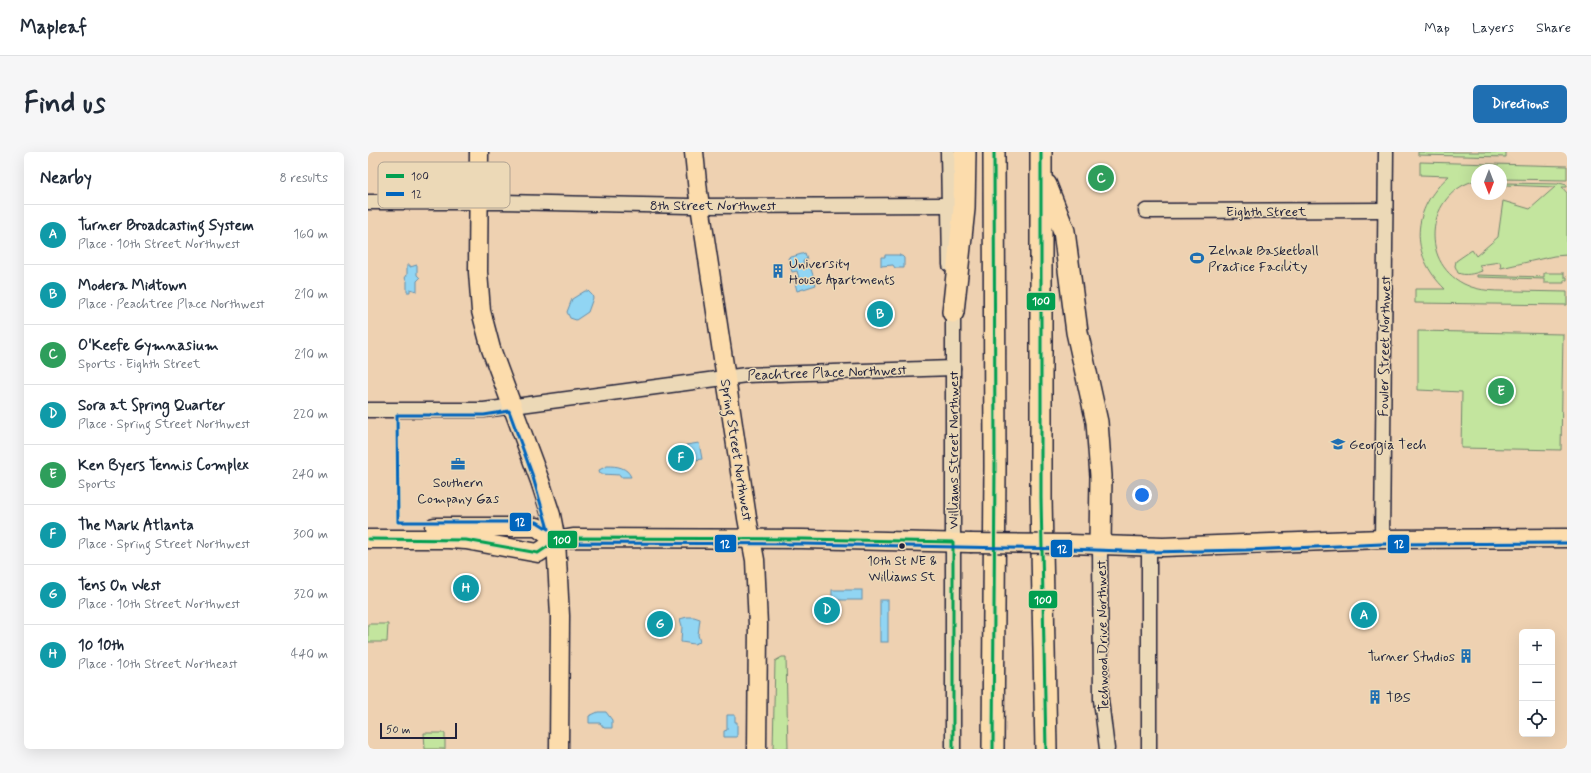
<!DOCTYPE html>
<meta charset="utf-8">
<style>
:root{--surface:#fff;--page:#f6f6f7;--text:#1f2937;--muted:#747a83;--line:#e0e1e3;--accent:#1f6fb2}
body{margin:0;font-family:Mynerve,sans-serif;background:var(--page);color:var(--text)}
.controls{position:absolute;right:12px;bottom:12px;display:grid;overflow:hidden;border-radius:6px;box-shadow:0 4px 16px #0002}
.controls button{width:36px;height:36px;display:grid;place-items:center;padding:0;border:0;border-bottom:1px solid var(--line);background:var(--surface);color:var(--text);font:20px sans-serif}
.compass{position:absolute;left:1103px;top:12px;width:36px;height:36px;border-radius:50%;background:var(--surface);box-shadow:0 4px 16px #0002;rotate:180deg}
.scale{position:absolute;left:12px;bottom:10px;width:77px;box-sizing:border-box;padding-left:4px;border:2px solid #22223b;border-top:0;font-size:11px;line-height:14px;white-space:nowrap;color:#22223b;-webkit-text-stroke:3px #ecd9b7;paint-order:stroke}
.you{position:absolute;left:774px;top:343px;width:14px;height:14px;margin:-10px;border:3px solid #fff;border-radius:50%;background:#1a73e8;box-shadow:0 0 0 6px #1a73e833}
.badge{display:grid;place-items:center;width:26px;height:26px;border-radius:50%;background:var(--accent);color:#fff;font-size:13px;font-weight:700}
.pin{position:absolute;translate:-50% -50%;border:2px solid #fff;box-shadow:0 1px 4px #0006}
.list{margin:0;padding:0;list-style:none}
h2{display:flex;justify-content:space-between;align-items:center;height:52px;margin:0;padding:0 16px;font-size:17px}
h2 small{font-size:13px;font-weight:400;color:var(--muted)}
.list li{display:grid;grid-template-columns:26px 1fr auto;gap:12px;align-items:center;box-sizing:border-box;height:60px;padding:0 16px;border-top:1px solid var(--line)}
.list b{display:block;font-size:15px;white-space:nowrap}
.list p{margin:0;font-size:13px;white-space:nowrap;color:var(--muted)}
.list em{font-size:13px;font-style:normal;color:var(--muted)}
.icon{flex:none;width:22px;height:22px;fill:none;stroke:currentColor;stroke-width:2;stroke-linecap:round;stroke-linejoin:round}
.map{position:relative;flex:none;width:1199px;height:597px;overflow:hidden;border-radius:6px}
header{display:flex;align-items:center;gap:24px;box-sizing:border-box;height:56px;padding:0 20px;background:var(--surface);border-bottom:1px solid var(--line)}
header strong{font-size:19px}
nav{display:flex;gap:22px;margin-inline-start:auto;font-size:14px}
.intro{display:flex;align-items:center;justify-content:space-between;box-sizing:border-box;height:96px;padding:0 24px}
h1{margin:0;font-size:28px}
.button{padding:10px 18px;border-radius:6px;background:var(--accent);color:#fff;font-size:14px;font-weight:700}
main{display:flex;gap:24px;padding:0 24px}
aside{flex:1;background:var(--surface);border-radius:6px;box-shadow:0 4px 16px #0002}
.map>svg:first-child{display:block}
</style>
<header>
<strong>Mapleaf</strong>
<nav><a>Map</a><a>Layers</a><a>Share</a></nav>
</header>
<div class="intro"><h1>Find us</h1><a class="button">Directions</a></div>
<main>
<aside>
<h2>Nearby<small>8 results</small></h2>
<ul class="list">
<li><span class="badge" style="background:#0f9aa8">A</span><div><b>Turner Broadcasting System</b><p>Place · 10th Street Northwest</p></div><em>160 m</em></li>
<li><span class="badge" style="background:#0f9aa8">B</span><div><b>Modera Midtown</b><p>Place · Peachtree Place Northwest</p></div><em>210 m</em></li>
<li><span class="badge" style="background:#2e9e5b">C</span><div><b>O'Keefe Gymnasium</b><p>Sports · Eighth Street</p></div><em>210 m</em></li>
<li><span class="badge" style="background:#0f9aa8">D</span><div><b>Sora at Spring Quarter</b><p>Place · Spring Street Northwest</p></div><em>220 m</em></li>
<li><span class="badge" style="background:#2e9e5b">E</span><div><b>Ken Byers Tennis Complex</b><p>Sports</p></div><em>240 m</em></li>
<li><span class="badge" style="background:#0f9aa8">F</span><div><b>The Mark Atlanta</b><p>Place · Spring Street Northwest</p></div><em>300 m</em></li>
<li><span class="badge" style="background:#0f9aa8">G</span><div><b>Tens On West</b><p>Place · 10th Street Northwest</p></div><em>320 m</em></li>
<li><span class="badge" style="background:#0f9aa8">H</span><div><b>10 10th</b><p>Place · 10th Street Northeast</p></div><em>440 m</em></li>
</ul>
</aside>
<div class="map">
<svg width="1199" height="597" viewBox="0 0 1199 597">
<rect width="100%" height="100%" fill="#eed1b1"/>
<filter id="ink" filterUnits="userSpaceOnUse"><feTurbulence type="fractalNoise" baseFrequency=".025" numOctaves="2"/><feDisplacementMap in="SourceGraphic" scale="8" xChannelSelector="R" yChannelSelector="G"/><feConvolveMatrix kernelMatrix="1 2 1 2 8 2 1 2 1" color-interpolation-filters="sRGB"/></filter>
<g filter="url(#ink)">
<!-- green -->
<g fill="#c3e59e" stroke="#72846c">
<path d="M 1050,0 L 1138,0 L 1138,5 L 1050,3 Z"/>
<path d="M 1052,10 L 1199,14 L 1199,28 L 1133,27 L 1133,18 L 1109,18 L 1109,28 C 1059,40 1050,109 1096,132 C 1112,140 1130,139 1147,139 C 1164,139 1182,140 1199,140 L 1199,153 L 1047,151 L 1047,137 L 1077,137 C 1041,102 1043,57 1081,24 L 1052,23 Z"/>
<path d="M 1137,31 L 1190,32 L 1191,31 L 1199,33 L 1199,35 L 1194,35 L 1199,41 L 1199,103 L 1186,104 L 1133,116 L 1132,110 L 1111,113 L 1114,119 C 1106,122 1097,124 1090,121 L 1087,114 L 1088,109 L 1104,98 L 1108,104 L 1130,85 L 1135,49 L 1162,57 L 1187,35 L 1137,33 Z"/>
<path d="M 1176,121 L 1196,121 L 1196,125 L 1199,125 L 1199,128 L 1196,128 L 1196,131 L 1176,131 L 1176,127 L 1109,125 L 1109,123 L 1176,125 Z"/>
<path d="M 1050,179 L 1195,182 L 1193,298 L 1093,296 L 1094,240 L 1050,238 Z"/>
<path d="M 0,472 L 20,472 L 19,490 L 0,490 Z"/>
<path d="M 414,505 L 418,505 L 420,597 L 405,597 L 407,509 Z"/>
<path d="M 56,581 L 77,581 L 77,597 L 57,597 Z"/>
</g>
<!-- water -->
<g fill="#91d5f3" stroke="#658da9">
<path d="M 437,101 L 439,107 L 435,109 L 436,115 L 442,114 L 448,133 L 429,139 L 426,127 L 431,126 L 429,119 L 424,120 L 420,106 Z"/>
<path d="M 517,103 L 532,103 L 532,104 L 534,104 L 536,106 L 536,116 L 527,116 L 525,113 L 513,114 L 513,105 L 517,105 Z"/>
<path d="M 39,113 L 42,113 L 42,115 L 49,113 L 49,123 L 52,126 L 49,129 L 49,139 L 42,137 L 42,140 L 39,140 L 39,129 L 37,126 L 39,123 Z"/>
<path d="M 217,139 L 220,139 L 224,143 L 225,146 L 220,160 L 208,168 L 202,166 L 199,160 L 204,147 Z"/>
<path d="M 331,291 L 334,307 L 321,309 L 318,293 Z"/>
<path d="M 239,314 C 249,314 259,315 263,325 L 252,325 L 252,323 L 232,322 L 231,318 Z"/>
<rect x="464" y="438" width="30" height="10"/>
<rect x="512" y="448" width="8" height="42"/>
<path d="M 319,465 L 326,465 L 332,467 L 330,483 L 332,490 L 326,492 L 313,490 L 314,474 L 312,467 Z"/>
<path d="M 230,560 L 238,560 L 244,568 L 244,576 L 236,576 L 232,571 L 221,571 L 221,564 Z"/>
<path d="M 359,563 L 367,563 L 367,570 L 369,570 L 369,585 L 356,585 L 356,579 L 359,578 Z"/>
</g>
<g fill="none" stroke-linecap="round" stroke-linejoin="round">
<defs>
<g id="minor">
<path d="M 580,0 L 582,113"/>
<path d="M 0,50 L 131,50 L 321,54 L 580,53"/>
<path d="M 778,59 L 1017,58"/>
<path d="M 585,151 L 585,597"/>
<path d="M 0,258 L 116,258 L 378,223 L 585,216"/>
<path d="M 1014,387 L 1018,0"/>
<path d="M 732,394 L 733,548 L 739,597"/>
<path d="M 781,597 L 781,395"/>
</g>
<g id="major">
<path d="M 111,0 L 110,120 L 113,159 L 123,197 L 172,329 L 183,363 L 188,389 L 192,464 L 191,597"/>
<path d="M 326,0 L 330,40 L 379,366 L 387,408 L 390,473 L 389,597"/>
<path d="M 66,375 L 169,375 L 188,389"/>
<path d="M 0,387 L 81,387 L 98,388 L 170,401 L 188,389 L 205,386 L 435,387 L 602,391"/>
<path d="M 701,392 L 795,395 L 1014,387 L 1199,386"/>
</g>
<g id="highway">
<path d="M 673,0 L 673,346 L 678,597"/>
<path d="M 678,33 L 696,79 L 709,180 L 729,270 L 733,324 L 732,394"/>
<path d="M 585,160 L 596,57 L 597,0"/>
<path d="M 625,597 L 627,314 L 626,0"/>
</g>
</defs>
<!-- minor casing -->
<use href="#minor" stroke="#22223b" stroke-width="17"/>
<!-- major casing -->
<use href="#major" stroke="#22223b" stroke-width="21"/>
<!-- highway casing -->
<use href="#highway" stroke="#22223b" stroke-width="24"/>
<!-- minor -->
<use href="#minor" stroke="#ecd9b7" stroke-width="14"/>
<!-- major -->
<use href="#major" stroke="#fcdcac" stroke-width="18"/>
<!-- highway -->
<use href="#highway" stroke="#fcdcac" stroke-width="21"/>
<defs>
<path id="major-bridge" d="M 602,391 L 701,392"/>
</defs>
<!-- major-bridge casing -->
<use href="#major-bridge" stroke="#22223b" stroke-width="21" stroke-linecap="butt"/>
<!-- major-bridge -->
<use href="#major-bridge" stroke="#fcdcac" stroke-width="18"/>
<defs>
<g id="bus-1">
<path d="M 673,0 L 673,346 L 678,597"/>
<path d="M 0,387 L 98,388 L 170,401 L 188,389 L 205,386 L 435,387 L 585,390 L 585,597"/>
<path d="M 625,597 L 627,314 L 626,0"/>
</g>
<g id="bus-2">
<path d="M 141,259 L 164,322 L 180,377 L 169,370 L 30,370 L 29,263 L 116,263 Z"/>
<path d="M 189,394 L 205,391 L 435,392 L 701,397 L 781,400 L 878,398 L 1014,392 L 1199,391"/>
</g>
</defs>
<!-- bus-1 casing -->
<use href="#bus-1" stroke="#ecd9b7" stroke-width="6"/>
<!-- bus-2 casing -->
<use href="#bus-2" stroke="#ecd9b7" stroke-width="6"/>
<!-- bus-1 -->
<use href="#bus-1" stroke="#029f50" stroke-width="3"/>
<!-- bus-2 -->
<use href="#bus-2" stroke="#0065bd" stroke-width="3"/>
</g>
</g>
<!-- icons -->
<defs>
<symbol id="stadium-bare" viewBox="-9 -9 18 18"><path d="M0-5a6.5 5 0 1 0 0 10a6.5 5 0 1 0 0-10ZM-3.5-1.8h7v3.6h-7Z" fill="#1f6fb2" stroke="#ecd9b7" stroke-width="2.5" paint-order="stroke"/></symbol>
<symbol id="building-bare" viewBox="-9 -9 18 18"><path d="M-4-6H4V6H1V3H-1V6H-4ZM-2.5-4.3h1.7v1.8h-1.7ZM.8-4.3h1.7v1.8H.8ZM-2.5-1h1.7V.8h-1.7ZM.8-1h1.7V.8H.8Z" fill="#1f6fb2" stroke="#ecd9b7" stroke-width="2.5" paint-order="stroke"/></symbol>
<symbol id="university-bare" viewBox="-9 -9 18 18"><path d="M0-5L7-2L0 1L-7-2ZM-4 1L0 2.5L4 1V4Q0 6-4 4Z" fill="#1f6fb2" stroke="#ecd9b7" stroke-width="2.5" paint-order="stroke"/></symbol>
<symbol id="office-bare" viewBox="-9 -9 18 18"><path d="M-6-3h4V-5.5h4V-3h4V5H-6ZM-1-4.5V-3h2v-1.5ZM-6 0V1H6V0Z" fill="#1f6fb2" stroke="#ecd9b7" stroke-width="2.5" paint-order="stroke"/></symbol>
</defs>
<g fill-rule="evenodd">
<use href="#stadium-bare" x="819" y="96" width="20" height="20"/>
<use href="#building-bare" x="400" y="109" width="20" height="20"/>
<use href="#university-bare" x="960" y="282" width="20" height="20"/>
<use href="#office-bare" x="80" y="302" width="20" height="20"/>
<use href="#building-bare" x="1088" y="494" width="20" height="20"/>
<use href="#building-bare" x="997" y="535" width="20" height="20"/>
</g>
<!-- markers -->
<circle fill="#22223b" stroke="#ecd9b7" stroke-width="1.5" cx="534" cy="394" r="3.5"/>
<g text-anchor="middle" stroke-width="3" stroke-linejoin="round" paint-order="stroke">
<!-- bus labels -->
<g font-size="13" fill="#22223b" stroke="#ecd9b7">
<text x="534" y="413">10th St NE &amp;<tspan x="534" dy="16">Williams St</tspan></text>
</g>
<!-- street labels -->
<g font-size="14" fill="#22223b" stroke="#ecd9b7">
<text x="345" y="58">8th Street Northwest</text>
<text x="898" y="64">Eighth Street</text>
<text transform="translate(1016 194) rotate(-89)" y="5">Fowler Street Northwest</text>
<text transform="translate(459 220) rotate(-2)" y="5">Peachtree Place Northwest</text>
<text transform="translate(369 298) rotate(81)" y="5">Spring Street Northwest</text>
<text transform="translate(585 298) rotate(-90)" y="5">Williams Street Northwest</text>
<text transform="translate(734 484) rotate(-91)" y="5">Techwood Drive Northwest</text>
</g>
<!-- poi labels -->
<g font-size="14" fill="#22223b" stroke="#ecd9b7" text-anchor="start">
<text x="840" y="103">Zelnak Basketball<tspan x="840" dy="16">Practice Facility</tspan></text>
<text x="421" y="116">University<tspan x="421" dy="16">House Apartments</tspan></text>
<text x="981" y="297">Georgia Tech</text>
<text x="90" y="335" text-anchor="middle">Southern<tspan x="90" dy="16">Company Gas</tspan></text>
<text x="1087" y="509" text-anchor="end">Turner Studios</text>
<text x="1018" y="550">TBS</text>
</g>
</g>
<!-- legend -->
<rect x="10" y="10" width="132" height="46" rx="6" fill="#ecd9b7" stroke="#afa292" stroke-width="1"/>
<rect x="18" y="22" width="18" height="4" fill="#029f50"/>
<rect x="18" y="40" width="18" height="4" fill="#0065bd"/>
<g font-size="11" fill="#22223b">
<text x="43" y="28">100</text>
<text x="43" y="46">12</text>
</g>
<g stroke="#ecd9b7" stroke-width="1.5">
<rect x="658" y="140" width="30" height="19" rx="4" fill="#029f50"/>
<rect x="141" y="360" width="23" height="20" rx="4" fill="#0065bd"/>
<rect x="179" y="378" width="31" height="19" rx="4" fill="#029f50"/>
<rect x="346" y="382" width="23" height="19" rx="4" fill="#0065bd"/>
<rect x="1019" y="382" width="23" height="20" rx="4" fill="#0065bd"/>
<rect x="682" y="387" width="23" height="19" rx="4" fill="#0065bd"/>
<rect x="660" y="438" width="30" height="19" rx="4" fill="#029f50"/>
</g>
<g font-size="11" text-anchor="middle" font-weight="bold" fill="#fff">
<text x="673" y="153">100</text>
<text x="152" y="374">12</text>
<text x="194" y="392">100</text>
<text x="357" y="396">12</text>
<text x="1031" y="396">12</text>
<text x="694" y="401">12</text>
<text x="675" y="452">100</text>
</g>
</svg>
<div class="controls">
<button>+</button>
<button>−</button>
<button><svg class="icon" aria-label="locate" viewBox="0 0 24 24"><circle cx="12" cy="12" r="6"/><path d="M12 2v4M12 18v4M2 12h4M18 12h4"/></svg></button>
</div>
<svg class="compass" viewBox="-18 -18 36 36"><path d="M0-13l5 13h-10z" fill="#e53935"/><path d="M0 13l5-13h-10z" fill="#747a83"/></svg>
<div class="scale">50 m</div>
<div class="you"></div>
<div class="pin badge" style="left:996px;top:463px;background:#0f9aa8">A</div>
<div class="pin badge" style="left:512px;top:162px;background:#0f9aa8">B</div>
<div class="pin badge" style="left:733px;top:26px;background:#2e9e5b">C</div>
<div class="pin badge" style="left:459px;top:458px;background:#0f9aa8">D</div>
<div class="pin badge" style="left:1133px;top:239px;background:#2e9e5b">E</div>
<div class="pin badge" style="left:313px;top:306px;background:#0f9aa8">F</div>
<div class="pin badge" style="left:292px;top:472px;background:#0f9aa8">G</div>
<div class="pin badge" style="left:98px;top:436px;background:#0f9aa8">H</div>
</div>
</main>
